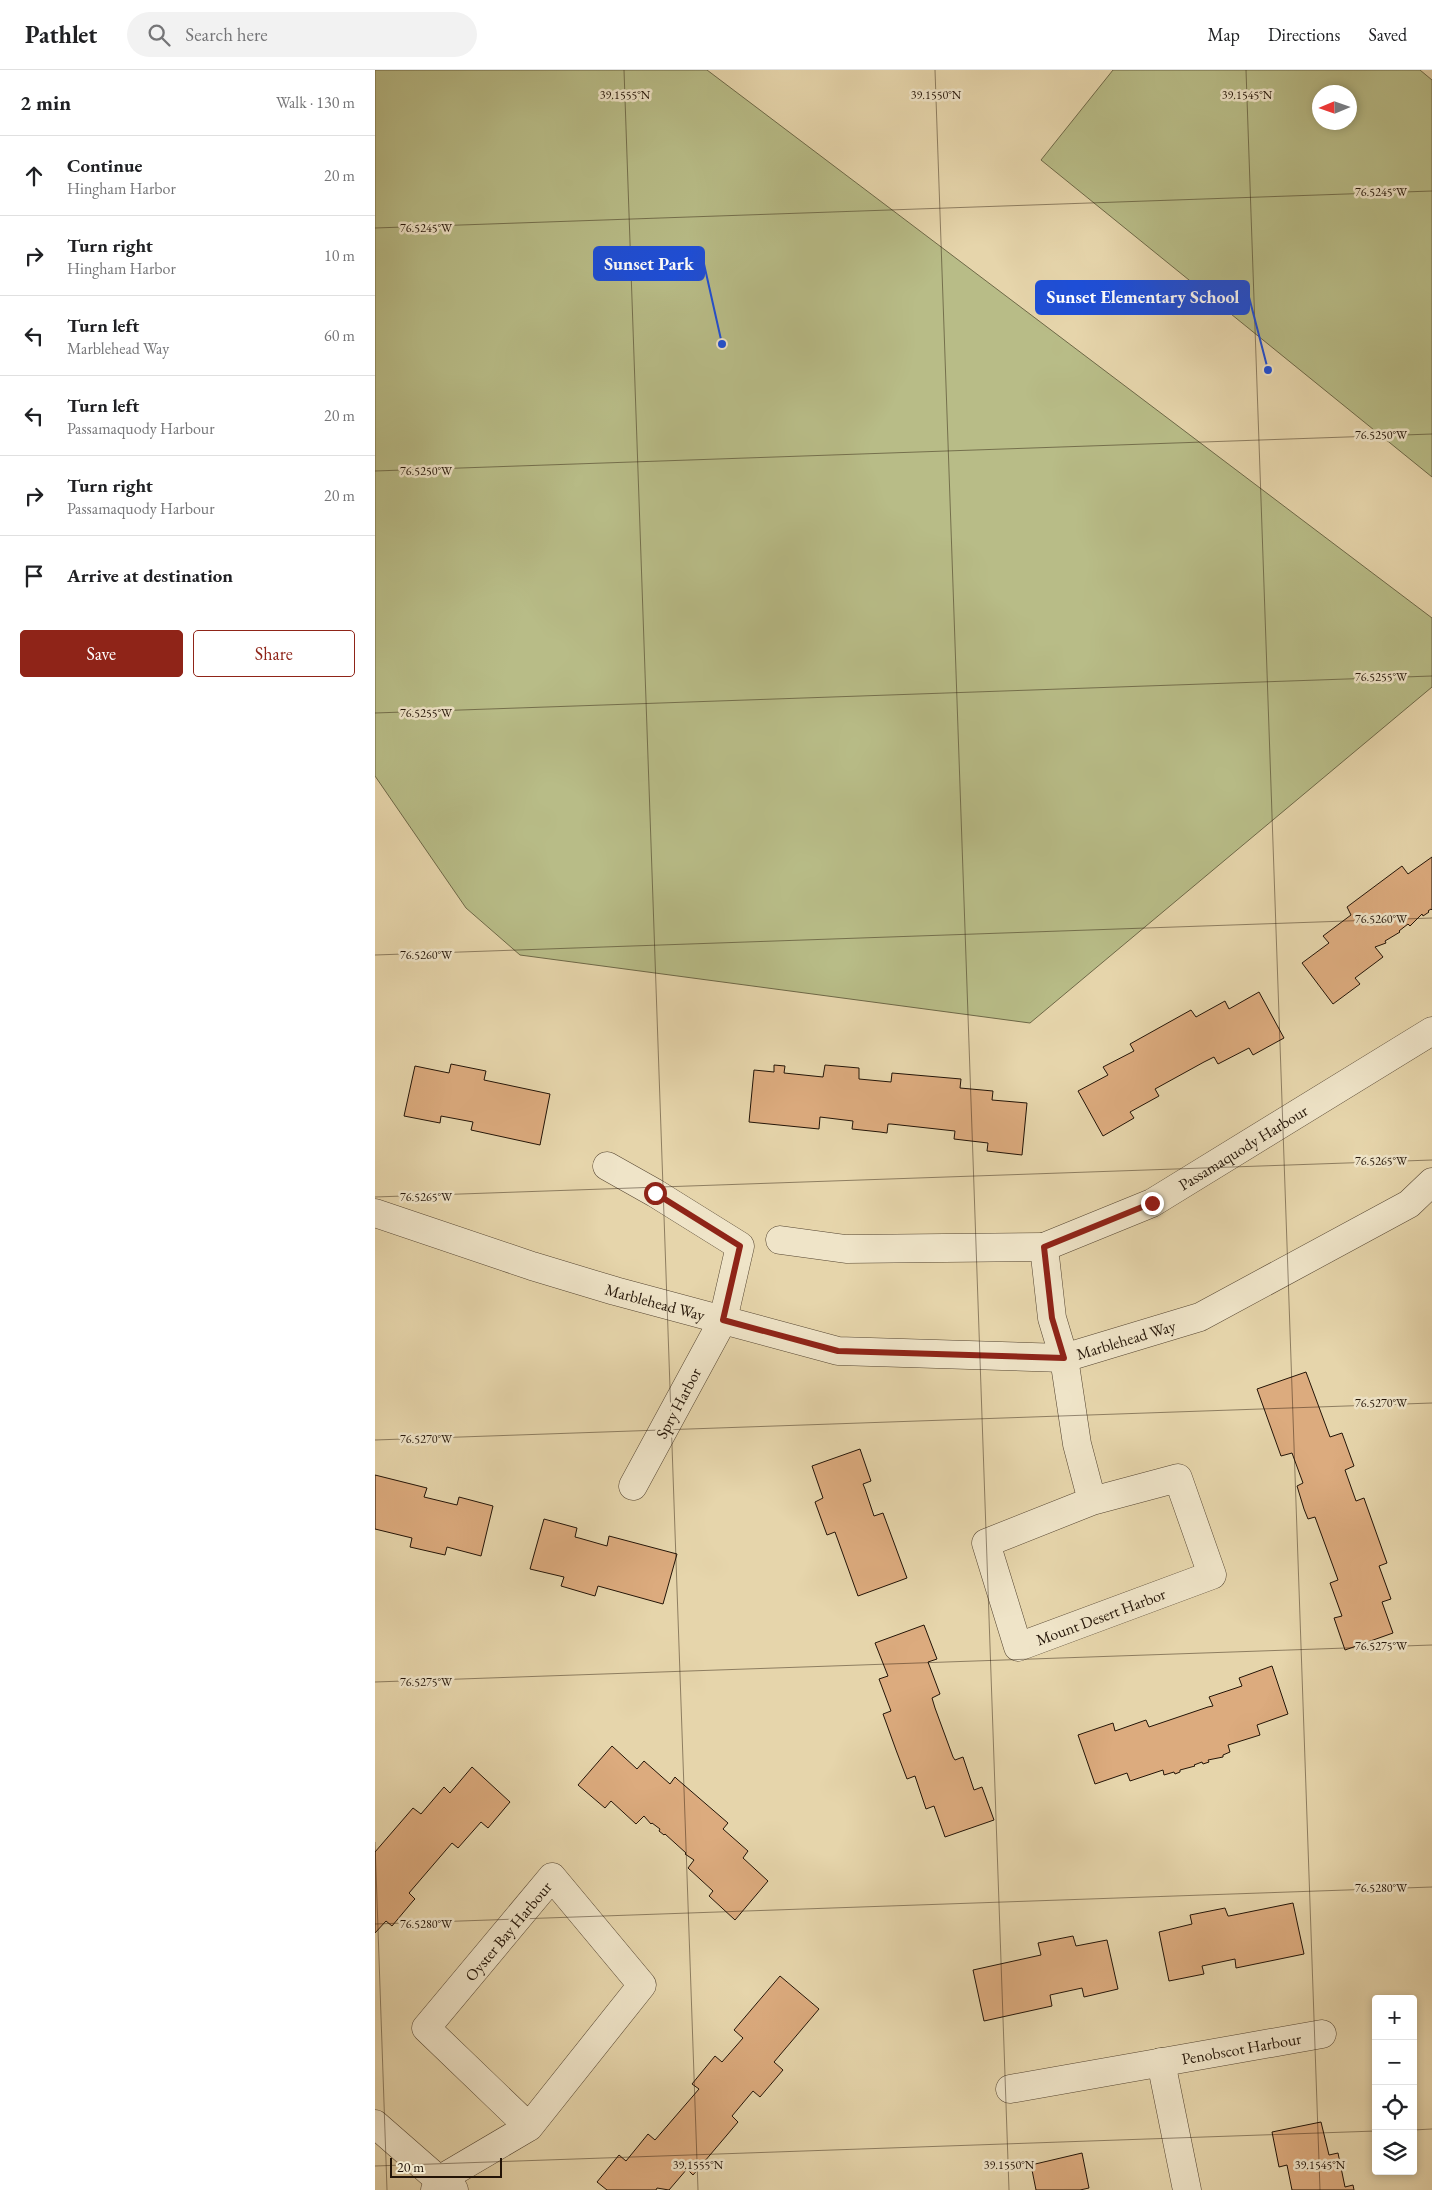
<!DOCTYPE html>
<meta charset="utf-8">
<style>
:root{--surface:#fff;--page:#f2f2f2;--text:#202124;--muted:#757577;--line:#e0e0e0;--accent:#8f2418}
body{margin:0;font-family:"EB Garamond",serif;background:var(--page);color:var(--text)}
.controls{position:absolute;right:15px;bottom:15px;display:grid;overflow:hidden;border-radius:5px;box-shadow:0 2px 8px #0003}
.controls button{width:45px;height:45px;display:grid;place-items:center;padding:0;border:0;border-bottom:1px solid var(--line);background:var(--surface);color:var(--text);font:25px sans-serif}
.compass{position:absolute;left:937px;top:15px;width:45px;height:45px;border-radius:50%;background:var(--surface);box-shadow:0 2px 8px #0003;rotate:268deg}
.scale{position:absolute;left:15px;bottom:12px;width:112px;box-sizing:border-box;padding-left:5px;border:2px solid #231407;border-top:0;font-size:14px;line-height:18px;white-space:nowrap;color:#231407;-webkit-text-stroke:4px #efe4c8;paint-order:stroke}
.stop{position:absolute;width:15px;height:15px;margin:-11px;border:4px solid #8f2418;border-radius:50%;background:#fff}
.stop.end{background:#8f2418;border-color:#fff;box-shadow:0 1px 5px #0008}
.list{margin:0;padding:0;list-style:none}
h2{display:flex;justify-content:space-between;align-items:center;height:65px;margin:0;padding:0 20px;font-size:21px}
h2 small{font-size:16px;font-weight:400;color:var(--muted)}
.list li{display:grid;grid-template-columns:32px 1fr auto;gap:15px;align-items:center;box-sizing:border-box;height:80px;padding:0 20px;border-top:1px solid var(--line)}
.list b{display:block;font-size:19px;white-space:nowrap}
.list p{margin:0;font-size:16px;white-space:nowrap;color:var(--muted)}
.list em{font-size:16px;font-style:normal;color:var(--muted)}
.actions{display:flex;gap:10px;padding:15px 20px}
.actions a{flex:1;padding:11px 0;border:1px solid var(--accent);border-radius:5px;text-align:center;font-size:18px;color:var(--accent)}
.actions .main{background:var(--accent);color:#fff}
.icon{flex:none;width:28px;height:28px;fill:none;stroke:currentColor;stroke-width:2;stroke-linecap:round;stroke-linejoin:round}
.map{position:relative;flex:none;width:1057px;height:2120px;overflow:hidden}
header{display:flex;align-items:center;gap:30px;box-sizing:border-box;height:70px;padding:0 25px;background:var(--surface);border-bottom:1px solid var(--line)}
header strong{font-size:24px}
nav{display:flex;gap:28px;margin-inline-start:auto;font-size:18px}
.search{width:350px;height:45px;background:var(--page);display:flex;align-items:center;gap:12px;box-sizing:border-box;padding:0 18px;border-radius:28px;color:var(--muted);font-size:19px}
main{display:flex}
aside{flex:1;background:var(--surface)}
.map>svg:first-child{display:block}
</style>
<header>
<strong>Pathlet</strong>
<div class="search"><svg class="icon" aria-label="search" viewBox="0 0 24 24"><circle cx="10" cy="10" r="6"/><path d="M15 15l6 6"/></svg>Search here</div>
<nav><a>Map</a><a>Directions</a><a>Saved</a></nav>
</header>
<main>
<aside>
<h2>2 min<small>Walk · 130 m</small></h2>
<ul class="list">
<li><svg class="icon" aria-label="ahead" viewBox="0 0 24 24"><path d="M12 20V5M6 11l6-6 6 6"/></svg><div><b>Continue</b><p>Hingham Harbor</p></div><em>20 m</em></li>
<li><svg class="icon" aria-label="right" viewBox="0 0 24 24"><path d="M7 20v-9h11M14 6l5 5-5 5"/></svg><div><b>Turn right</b><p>Hingham Harbor</p></div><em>10 m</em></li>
<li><svg class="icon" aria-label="left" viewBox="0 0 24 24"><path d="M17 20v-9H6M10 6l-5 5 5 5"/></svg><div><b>Turn left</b><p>Marblehead Way</p></div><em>60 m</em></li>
<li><svg class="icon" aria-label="left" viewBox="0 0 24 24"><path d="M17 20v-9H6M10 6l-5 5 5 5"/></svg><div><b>Turn left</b><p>Passamaquody Harbour</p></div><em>20 m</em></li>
<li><svg class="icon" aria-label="right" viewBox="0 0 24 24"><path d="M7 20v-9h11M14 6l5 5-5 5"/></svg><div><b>Turn right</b><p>Passamaquody Harbour</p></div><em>20 m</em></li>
<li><svg class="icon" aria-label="arrive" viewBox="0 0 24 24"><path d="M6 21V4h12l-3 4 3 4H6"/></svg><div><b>Arrive at destination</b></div></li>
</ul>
<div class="actions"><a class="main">Save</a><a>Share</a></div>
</aside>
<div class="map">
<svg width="1057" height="2120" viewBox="0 0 1057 2120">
<rect width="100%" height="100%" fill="#e6d5ab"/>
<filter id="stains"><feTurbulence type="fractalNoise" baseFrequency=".004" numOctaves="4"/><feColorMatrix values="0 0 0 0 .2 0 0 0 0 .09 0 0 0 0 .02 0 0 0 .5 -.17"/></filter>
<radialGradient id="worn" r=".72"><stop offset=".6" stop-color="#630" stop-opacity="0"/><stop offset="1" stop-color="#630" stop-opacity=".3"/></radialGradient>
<!-- green -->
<g fill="#b8bc87" stroke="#6e6847" fill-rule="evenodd">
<path d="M 0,0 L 332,0 L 1057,548 L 1057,617 L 655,953 L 145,885 L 91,838 L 0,706 Z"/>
<path d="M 738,0 L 1045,0 L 1057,10 L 1057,407 L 666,90 ZM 944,22 L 974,22 L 974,52 L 944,52 Z"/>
</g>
<!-- building -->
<g fill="#dcab7e" stroke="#231407">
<path d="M 1057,787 L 1057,840 L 1056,839 L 1053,841 L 1054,842 L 1048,846 L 1047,844 L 1035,856 L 1033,854 L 1024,861 L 1025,862 L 1010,871 L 1011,873 L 1000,877 L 1008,887 L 980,908 L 985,914 L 958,934 L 927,893 L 954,873 L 948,866 L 976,845 L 972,837 L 1027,796 L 1033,804 Z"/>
<path d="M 884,922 L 909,968 L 878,985 L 874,978 L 843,994 L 839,987 L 829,992 L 780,1019 L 784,1026 L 755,1042 L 759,1048 L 728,1066 L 703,1021 L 733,1005 L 728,997 L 759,981 L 755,974 L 816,940 L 821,947 L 850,931 L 854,939 Z"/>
<path d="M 76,994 L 111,1001 L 109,1010 L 175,1024 L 165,1075 L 96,1060 L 98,1052 L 66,1046 L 65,1053 L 29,1046 L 40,996 L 74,1003 Z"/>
<path d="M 399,995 L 410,996 L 409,1003 L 448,1007 L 450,995 L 484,998 L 484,1009 L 516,1012 L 517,1003 L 586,1009 L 585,1018 L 618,1021 L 617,1030 L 652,1033 L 647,1085 L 612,1081 L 613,1073 L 579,1069 L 580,1061 L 516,1054 L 513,1054 L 512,1063 L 505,1062 L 477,1059 L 478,1051 L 445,1047 L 444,1059 L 374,1052 L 379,1000 L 399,1002 Z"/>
<path d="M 931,1302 L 955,1367 L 967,1363 L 979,1396 L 970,1400 L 981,1431 L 989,1428 L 990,1431 L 1012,1493 L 1004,1496 L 1016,1529 L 1007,1532 L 1018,1563 L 970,1580 L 959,1548 L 967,1546 L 955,1513 L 963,1510 L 962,1507 L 940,1447 L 933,1449 L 929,1439 L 922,1416 L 928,1413 L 917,1383 L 906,1386 L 882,1319 Z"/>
<path d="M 485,1379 L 496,1411 L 488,1414 L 490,1419 L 499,1446 L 508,1443 L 532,1508 L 483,1526 L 460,1462 L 452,1465 L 440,1432 L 448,1428 L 437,1396 Z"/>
<path d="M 0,1405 L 52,1418 L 49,1427 L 82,1435 L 84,1427 L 118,1436 L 106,1486 L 72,1477 L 70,1485 L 35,1477 L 37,1468 L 0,1459 Z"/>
<path d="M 169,1449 L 202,1458 L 200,1467 L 204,1468 L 232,1476 L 234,1466 L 302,1484 L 288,1534 L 223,1516 L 220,1526 L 186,1516 L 189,1507 L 155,1499 Z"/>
<path d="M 549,1555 L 562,1589 L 553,1592 L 565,1624 L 557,1628 L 560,1638 L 578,1687 L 580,1690 L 588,1687 L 599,1720 L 607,1717 L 619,1750 L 570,1767 L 559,1736 L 551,1739 L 540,1706 L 532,1709 L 521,1680 L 508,1644 L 516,1641 L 504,1609 L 513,1606 L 500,1573 Z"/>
<path d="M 897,1596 L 913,1644 L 882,1655 L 885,1665 L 853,1675 L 855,1682 L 848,1685 L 848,1687 L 833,1690 L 834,1692 L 828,1694 L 827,1692 L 819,1695 L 820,1696 L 805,1700 L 805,1702 L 800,1704 L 799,1702 L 789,1705 L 788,1700 L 755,1711 L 752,1703 L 720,1714 L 703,1665 L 738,1653 L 740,1661 L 771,1650 L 774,1657 L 833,1637 L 838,1636 L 834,1627 L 867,1616 L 864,1608 Z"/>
<path d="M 237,1676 L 262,1699 L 269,1691 L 295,1714 L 300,1707 L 302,1709 L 353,1753 L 348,1759 L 373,1781 L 368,1788 L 393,1811 L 360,1850 L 334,1826 L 338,1821 L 313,1798 L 319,1790 L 310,1784 L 311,1783 L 290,1764 L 289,1765 L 284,1761 L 285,1759 L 277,1753 L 276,1754 L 269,1746 L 261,1754 L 236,1731 L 230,1738 L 203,1715 Z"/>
<path d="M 97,1697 L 135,1732 L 113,1758 L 106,1752 L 83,1778 L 77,1773 L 34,1823 L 40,1829 L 38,1831 L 17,1856 L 11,1851 L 0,1863 L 0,1782 L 38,1738 L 46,1744 L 69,1717 L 75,1723 Z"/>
<path d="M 918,1833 L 929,1884 L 861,1898 L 860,1889 L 827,1896 L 829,1904 L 794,1911 L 784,1862 L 817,1854 L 815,1845 L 850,1838 L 853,1846 L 854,1846 Z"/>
<path d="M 698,1866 L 701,1876 L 732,1870 L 743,1919 L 709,1927 L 707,1918 L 675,1925 L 677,1936 L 609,1951 L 598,1900 L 666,1885 L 663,1873 Z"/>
<path d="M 405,1906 L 444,1939 L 399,1992 L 408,2000 L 385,2027 L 378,2021 L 357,2046 L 363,2052 L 318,2105 L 312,2099 L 294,2120 L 282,2118 L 281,2120 L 232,2120 L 222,2112 L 244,2085 L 251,2091 L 273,2064 L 280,2070 L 324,2019 L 317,2014 L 340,1986 L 347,1992 L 368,1968 L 359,1960 Z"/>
<path d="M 946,2052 L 954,2085 L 963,2083 L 970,2117 L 978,2115 L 979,2120 L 917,2120 L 912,2095 L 904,2097 L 897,2062 Z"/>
<path d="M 707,2083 L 714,2118 L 705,2120 L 661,2120 L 656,2095 Z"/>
</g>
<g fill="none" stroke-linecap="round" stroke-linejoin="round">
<defs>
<g id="minor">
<path d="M 232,1096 L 280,1123 L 365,1176 L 348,1250 L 258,1416"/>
<path id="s1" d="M 0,1143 L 157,1196 L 240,1221 L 463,1281 L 689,1288 L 825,1247 L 1034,1134 L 1057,1112"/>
<path d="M 405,1170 L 471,1179 L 669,1177"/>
<path id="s2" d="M 717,1431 L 611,1473 L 643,1577 L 837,1505 L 803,1408 L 717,1431 L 702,1374 L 689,1288 L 677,1248 L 669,1177 L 777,1133 L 1057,961"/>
<path d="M 786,1992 L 812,2120"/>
<path id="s3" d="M 635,2019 L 947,1964"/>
<path d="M 0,2054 L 64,2110 L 79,2120"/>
<path d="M 60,2120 L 64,2110 L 154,2057 L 267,1915 L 177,1807 L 51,1958 L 154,2057"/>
</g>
</defs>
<!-- minor casing -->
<use href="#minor" stroke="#544430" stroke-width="29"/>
<!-- minor -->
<use href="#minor" stroke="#efe4c8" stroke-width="28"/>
</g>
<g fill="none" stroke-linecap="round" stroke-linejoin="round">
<!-- route -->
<path stroke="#8f2418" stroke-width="6" d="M 280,1123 L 365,1176 L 348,1250 L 463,1281 L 689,1288 L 677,1248 L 669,1177 L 777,1133"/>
</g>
<!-- ticks -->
<path fill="none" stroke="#231407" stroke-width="1" stroke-opacity="0.45" d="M 249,0 L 323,2120M 560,0 L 634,2120M 871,0 L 945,2120M 0,158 L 1057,121M 0,401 L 1057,364M 0,643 L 1057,606M 0,885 L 1057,848M 0,1127 L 1057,1090M 0,1370 L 1057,1333M 0,1612 L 1057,1575M 0,1772 L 12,2120M 0,1854 L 1057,1817M 1038,2060 L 1057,2059M 0,2096 L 1001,2061"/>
<g text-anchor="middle" stroke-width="5" stroke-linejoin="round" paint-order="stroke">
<!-- street labels -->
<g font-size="16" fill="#231407" stroke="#efe4c8">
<text dy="6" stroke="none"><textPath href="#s2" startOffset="1104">Passamaquody Harbour</textPath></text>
<text dy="6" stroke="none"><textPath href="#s1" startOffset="294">Marblehead Way</textPath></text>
<text dy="6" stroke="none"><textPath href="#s1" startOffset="774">Marblehead Way</textPath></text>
<text transform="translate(303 1333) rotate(-62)" y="6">Spry Harbor</text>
<text dy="6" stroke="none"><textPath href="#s2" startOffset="311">Mount Desert Harbor</textPath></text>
<text transform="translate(133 1861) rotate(-50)" y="6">Oyster Bay Harbour</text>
<text dy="6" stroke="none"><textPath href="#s3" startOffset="235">Penobscot Harbour</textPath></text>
</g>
</g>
<g font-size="12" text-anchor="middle" fill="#231407" stroke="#efe4c8" stroke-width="5" stroke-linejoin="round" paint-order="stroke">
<text x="250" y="29">39.1555°N</text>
<text x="561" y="29">39.1550°N</text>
<text x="872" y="29">39.1545°N</text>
<text x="1006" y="126">76.5245°W</text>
<text x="51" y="162">76.5245°W</text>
<text x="1006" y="369">76.5250°W</text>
<text x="51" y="405">76.5250°W</text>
<text x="1006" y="611">76.5255°W</text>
<text x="51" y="647">76.5255°W</text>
<text x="1006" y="853">76.5260°W</text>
<text x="51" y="889">76.5260°W</text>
<text x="1006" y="1095">76.5265°W</text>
<text x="51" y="1131">76.5265°W</text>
<text x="1006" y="1337">76.5270°W</text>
<text x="51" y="1373">76.5270°W</text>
<text x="1006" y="1580">76.5275°W</text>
<text x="51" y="1616">76.5275°W</text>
<text x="1006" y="1822">76.5280°W</text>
<text x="51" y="1858">76.5280°W</text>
<text x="323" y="2099">39.1555°N</text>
<text x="634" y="2099">39.1550°N</text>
<text x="945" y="2099">39.1545°N</text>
</g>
<!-- callouts -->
<path fill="none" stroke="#1d4ed8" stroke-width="2" d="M347 274L329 194M893 300L874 227"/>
<g fill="#1d4ed8" stroke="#efe4c8" stroke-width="2">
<circle cx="347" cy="274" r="5"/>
<circle cx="893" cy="300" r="5"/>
</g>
<g fill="#1d4ed8" stroke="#1d4ed8" stroke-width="2">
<rect x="219" y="177" width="110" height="33" rx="5"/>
<rect x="661" y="211" width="213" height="33" rx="5"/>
</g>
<g font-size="18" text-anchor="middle" font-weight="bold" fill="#fff">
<text x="274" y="200">Sunset Park</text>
<text x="768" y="233">Sunset Elementary School</text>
</g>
<rect width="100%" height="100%" filter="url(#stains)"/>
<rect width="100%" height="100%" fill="url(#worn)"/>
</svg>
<div class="controls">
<button>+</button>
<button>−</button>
<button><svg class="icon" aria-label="locate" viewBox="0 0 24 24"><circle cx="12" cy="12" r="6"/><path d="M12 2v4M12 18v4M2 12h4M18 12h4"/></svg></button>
<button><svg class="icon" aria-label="layers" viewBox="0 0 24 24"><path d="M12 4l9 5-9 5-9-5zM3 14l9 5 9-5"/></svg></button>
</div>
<svg class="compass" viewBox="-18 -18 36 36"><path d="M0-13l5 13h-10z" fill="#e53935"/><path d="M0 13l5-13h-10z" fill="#757577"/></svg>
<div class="scale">20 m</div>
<div class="stop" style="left:280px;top:1123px"></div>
<div class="stop end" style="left:777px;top:1133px"></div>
</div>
</main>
